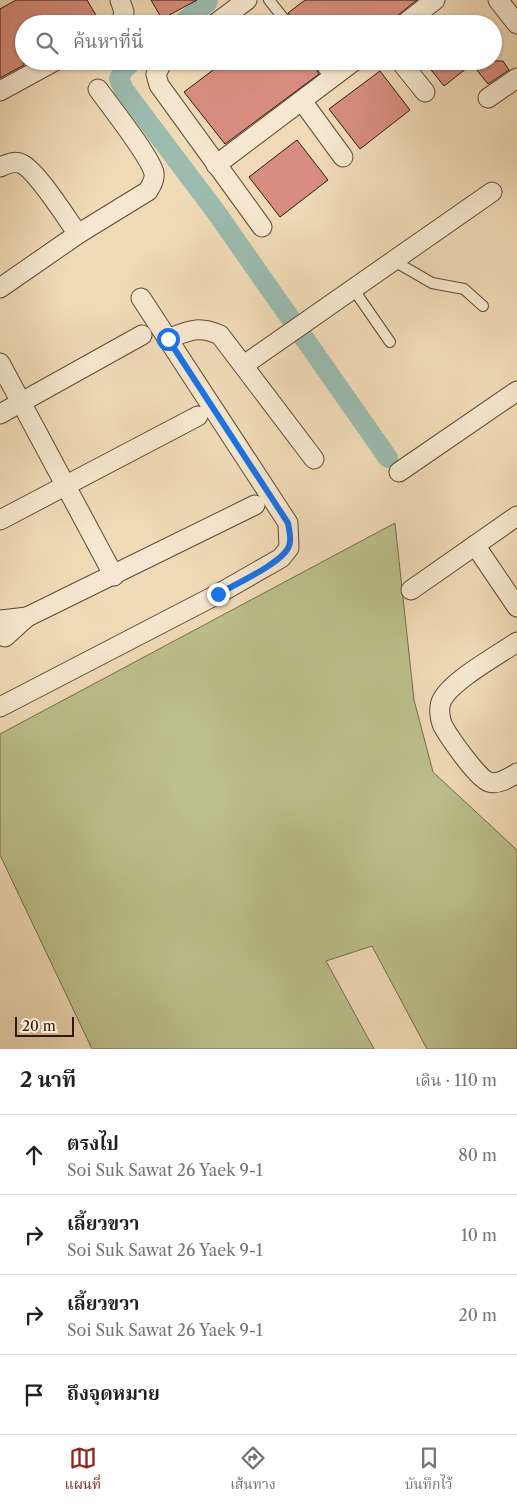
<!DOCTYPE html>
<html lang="th">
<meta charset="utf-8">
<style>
:root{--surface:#fff;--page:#f6f6f6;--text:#202124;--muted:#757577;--line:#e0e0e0;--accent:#8f2418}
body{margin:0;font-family:"Libre Caslon Text","Noto Serif Thai",serif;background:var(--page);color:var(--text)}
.scale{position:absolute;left:15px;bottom:12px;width:59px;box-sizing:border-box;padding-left:5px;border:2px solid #2d1a0b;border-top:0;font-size:14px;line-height:18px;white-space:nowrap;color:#2d1a0b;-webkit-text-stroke:4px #f6e8d0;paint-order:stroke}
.stop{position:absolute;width:15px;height:15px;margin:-11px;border:4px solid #1a73e8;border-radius:50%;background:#fff}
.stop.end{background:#1a73e8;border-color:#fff;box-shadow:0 1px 5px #0008}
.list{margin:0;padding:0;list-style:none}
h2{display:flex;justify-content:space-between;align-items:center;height:65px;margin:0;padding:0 20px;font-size:21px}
h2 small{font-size:16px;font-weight:400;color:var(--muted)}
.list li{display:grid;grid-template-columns:32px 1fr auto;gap:15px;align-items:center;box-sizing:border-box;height:80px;padding:0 20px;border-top:1px solid var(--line)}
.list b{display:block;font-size:19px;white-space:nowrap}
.list p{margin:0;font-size:16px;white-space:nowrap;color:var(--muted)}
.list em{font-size:16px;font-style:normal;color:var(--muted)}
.icon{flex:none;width:28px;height:28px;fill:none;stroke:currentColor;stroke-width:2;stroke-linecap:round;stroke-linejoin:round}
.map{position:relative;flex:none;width:517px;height:1049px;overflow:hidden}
.search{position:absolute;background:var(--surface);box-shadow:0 1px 4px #0004;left:15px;right:15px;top:15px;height:55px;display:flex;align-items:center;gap:12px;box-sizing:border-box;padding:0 18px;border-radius:28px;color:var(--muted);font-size:19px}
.sheet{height:385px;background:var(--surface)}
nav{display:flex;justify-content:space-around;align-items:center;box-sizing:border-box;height:70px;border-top:1px solid var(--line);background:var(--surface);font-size:14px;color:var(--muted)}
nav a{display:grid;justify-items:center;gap:2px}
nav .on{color:var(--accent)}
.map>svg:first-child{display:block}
</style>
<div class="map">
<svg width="517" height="1049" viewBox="0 0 517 1049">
<rect width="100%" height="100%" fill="#f1dbb7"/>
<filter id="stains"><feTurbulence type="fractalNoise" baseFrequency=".004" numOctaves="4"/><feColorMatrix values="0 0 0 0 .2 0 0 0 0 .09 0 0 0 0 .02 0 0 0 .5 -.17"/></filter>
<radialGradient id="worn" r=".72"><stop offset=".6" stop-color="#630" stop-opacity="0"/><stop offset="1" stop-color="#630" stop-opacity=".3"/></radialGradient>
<!-- green -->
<path fill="#bcc08d" stroke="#746d4c" d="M 395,523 L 414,700 L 433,772 L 517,850 L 517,1049 L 427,1049 L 372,946 L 326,961 L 374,1049 L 92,1049 L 0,855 L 0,734 Z"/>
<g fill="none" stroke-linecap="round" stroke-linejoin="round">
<!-- canal -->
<g stroke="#9bbbaf" stroke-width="20">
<path d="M 181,24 L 207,3 L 208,0"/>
<path d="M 133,61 L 123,70 L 119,79 L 124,90 L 216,212 L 388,458"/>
</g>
</g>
<!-- building -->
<g fill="#d88d7e" stroke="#2d1a0b">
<path d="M 16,0 L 87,0 L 101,24 L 24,24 L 24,65 L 0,78 L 0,9 Z"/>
<path d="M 151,0 L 197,0 L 162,19 Z"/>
<path d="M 305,0 L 417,0 L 387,24 L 295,24 L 288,13 Z"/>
<path d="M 225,61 L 311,61 L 319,74 L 225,144 L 184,92 Z"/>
<path d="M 424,61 L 503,61 L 509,70 L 488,84 L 472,64 L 444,86 Z"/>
<path d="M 380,71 L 410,110 L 360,149 L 329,109 Z"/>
<path d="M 297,140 L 328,180 L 280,217 L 249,177 Z"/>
</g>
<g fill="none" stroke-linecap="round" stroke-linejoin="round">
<defs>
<g id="lane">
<path d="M 269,0 L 288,24"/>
<path d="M 318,61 L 331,79"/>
<path d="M 394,261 L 432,283 L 464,289 L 483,306"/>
<path d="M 354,290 L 390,342"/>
</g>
<g id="street">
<path d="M 120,0 L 124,12 L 121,24"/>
<path d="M 498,0 L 517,24"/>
<path d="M 215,24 L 247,0"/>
<path d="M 404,24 L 435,0"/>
<path d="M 163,61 L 156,74 L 159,85 L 262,227"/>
<path d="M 400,61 L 425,92"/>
<path d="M 0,91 L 55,61"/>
<path d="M 488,98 L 517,78"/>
<path d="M 302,101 L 343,157"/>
<path d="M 216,165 L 354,61"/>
<path d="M 0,167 C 7,164 15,160 22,164 C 37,171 67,219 78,234"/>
<path d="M 0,288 L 78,234 L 148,191 C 151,186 155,180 154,173 C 150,156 110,106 98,89"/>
<path d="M 167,339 C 189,331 198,325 220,335 L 314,459"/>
<path d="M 0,363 L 114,576"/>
<path d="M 244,365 L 492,192"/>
<path d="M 0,414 L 142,335"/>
<path d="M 399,472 L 517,391"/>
<path d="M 0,520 L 198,416"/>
<path d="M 475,545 L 517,607"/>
<path d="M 411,590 L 517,516"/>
<path d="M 0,620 L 27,617"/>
<path d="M 5,637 L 27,617 L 255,505"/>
<path d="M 517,642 C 498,655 451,681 442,700 C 438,707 440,720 443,726 C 449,737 478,779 489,782 C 498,785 509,778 517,773"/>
<path d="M 0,707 L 218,594 L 281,558 L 289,548 L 288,523 L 141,298"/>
</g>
</defs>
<!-- lane casing -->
<use href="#lane" stroke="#5e4a36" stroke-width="12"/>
<!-- street casing -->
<use href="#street" stroke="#5e4a36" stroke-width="21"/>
<!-- lane -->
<use href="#lane" stroke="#f6e8d0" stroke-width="10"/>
<!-- street -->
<use href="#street" stroke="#f6e8d0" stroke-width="19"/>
</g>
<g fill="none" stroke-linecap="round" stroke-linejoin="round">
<!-- route -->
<path stroke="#1a73e8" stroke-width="6" d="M 168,339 L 288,523 C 289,530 292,539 289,546 C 284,562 234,585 218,594"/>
</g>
<rect width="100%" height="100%" filter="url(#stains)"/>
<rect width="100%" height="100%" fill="url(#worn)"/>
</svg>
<div class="scale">20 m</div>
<div class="stop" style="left:168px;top:339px"></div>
<div class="stop end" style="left:218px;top:594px"></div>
<div class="search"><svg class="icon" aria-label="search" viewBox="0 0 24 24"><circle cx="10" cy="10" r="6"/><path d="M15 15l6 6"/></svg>ค้นหาที่นี่</div>
</div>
<section class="sheet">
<h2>2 นาที<small>เดิน · 110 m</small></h2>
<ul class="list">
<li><svg class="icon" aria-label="ahead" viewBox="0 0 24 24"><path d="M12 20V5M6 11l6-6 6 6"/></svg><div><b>ตรงไป</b><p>Soi Suk Sawat 26 Yaek 9-1</p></div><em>80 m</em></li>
<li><svg class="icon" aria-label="right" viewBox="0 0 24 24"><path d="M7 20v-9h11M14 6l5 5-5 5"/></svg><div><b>เลี้ยวขวา</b><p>Soi Suk Sawat 26 Yaek 9-1</p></div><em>10 m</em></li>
<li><svg class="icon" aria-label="right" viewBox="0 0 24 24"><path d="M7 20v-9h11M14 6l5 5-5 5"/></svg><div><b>เลี้ยวขวา</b><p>Soi Suk Sawat 26 Yaek 9-1</p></div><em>20 m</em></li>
<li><svg class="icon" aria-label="arrive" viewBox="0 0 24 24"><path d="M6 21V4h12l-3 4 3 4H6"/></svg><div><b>ถึงจุดหมาย</b></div></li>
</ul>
</section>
<nav>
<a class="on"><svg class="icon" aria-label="map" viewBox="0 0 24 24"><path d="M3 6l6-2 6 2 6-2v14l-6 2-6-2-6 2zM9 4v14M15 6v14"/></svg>แผนที่</a>
<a><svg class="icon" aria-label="directions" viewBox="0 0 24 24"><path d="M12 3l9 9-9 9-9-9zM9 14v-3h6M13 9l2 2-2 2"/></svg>เส้นทาง</a>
<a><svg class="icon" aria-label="saved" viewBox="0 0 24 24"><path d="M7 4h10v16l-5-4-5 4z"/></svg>บันทึกไว้</a>
</nav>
